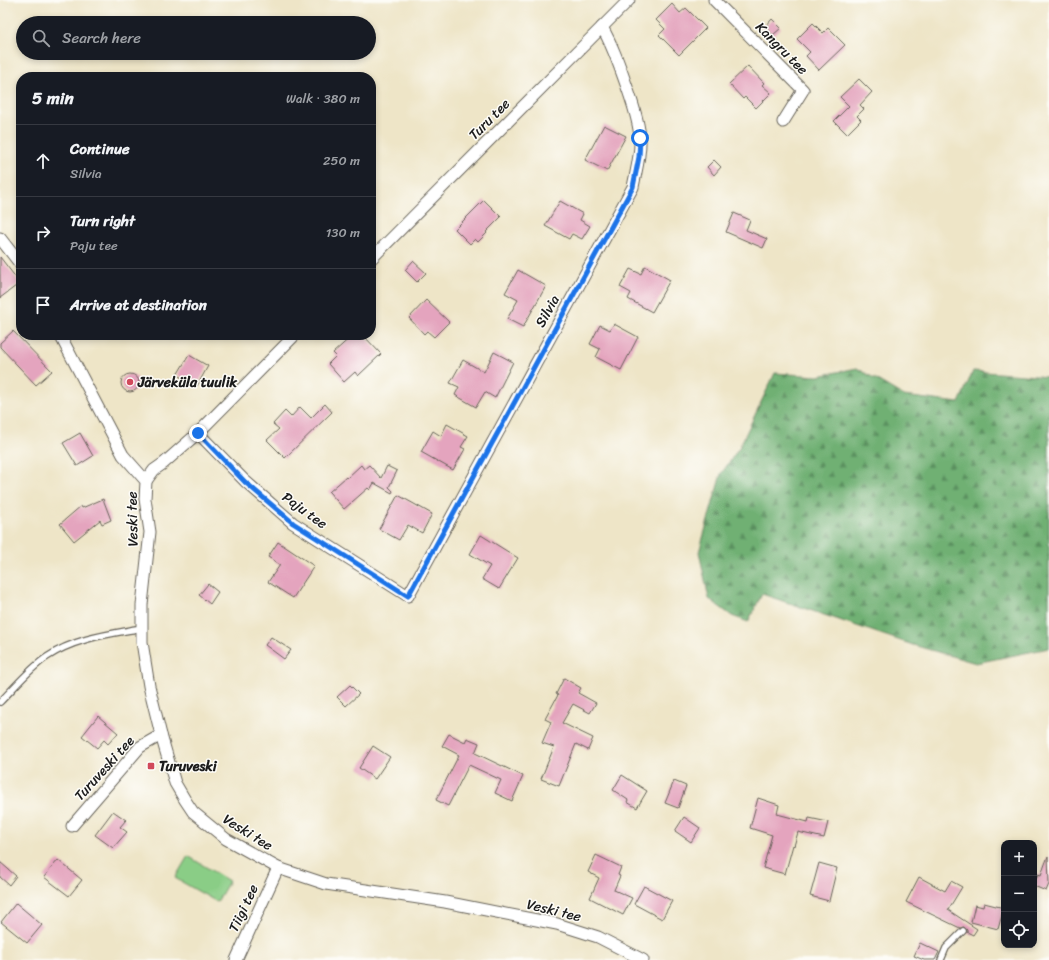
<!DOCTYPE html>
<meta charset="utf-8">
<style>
:root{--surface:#171b24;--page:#20242c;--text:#f1f3f6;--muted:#9ea1a6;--line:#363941}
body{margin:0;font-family:Sriracha,sans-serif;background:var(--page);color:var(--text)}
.controls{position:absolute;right:12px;bottom:12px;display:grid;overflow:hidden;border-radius:8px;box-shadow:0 2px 6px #0003}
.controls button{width:36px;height:36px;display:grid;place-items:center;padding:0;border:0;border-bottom:1px solid var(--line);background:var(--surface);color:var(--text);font:20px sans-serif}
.stop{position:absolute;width:12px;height:12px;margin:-9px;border:3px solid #1a73e8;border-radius:50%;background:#fff}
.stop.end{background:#1a73e8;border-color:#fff;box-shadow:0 1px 4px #0008}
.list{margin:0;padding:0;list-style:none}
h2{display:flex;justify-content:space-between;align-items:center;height:52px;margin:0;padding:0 16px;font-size:17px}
h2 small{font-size:13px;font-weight:400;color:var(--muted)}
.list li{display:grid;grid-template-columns:26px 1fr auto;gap:12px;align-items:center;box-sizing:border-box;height:72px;padding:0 16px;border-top:1px solid var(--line)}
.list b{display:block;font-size:15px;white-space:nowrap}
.list p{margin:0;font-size:13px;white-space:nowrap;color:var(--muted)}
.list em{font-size:13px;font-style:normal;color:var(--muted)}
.icon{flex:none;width:22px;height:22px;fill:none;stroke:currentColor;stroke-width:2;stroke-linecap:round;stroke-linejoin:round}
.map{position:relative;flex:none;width:1049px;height:960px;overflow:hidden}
.search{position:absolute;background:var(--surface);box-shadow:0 2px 6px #0003;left:16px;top:16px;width:360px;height:44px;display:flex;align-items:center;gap:10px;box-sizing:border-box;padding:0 14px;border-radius:22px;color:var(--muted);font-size:15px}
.panel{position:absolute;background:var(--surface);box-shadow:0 2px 6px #0003;left:16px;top:72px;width:360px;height:268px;border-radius:16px}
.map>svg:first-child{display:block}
</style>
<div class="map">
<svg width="1049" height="960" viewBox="0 0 1049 960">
<defs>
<pattern id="forest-firs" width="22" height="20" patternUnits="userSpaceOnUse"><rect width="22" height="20" fill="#6fb073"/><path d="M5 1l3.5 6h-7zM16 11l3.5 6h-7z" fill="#5a8e5e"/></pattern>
</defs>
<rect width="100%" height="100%" fill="#fdfcf7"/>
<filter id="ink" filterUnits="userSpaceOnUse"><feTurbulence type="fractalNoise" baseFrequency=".025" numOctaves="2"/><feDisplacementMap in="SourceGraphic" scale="8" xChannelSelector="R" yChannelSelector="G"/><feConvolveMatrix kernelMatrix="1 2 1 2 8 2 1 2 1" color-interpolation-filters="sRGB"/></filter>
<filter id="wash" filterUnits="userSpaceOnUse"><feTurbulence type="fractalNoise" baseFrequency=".012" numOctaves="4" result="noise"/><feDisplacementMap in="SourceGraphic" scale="16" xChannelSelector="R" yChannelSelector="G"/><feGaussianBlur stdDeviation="0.9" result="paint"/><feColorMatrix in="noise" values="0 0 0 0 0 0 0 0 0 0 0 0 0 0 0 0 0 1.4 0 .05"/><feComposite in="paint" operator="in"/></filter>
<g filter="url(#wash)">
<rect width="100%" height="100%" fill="#eee5c7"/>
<!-- forest -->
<path fill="url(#forest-firs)" stroke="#466648" d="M 857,368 L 904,396 L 959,403 L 973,371 L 1049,377 L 1049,648 L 976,663 L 913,645 L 762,594 L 748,622 L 732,616 L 709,599 L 699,552 L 721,474 L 739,448 L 775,373 L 818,376 Z"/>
<!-- park -->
<path fill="#8acd86" stroke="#537451" d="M 188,856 L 229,881 L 217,902 L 175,878 Z"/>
<g id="blocks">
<!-- building -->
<g fill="#e4a4be">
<path d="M 672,4 L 680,13 L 686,8 L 706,28 L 679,55 L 659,35 L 665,29 L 656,20 Z"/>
<path d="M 772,19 L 781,28 L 773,35 L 765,27 Z"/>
<path d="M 813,23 L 823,33 L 828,28 L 845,45 L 819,70 L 806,56 L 810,52 L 797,39 Z"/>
<path d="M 748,66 L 764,83 L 762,85 L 771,93 L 756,108 L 745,97 L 743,99 L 729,84 Z"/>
<path d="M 859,79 L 872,92 L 860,105 L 864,109 L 857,116 L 861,120 L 847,134 L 834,121 L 849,106 L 840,97 Z"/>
<path d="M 604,125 L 626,136 L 607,171 L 585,160 Z"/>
<path d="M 714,160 L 721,167 L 714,175 L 707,167 Z"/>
<path d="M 484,200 L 501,217 L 486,232 L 487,233 L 478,242 L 475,239 L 470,244 L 455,229 Z"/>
<path d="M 560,201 L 583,214 L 580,220 L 590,226 L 582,239 L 572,234 L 569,239 L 545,226 Z"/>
<path d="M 734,213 L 750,220 L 746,230 L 767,239 L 763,248 L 726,232 Z"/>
<path d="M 0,257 L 20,283 L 0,298 Z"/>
<path d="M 413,261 L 426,273 L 417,282 L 405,270 Z"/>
<path d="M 645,266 L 670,280 L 652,312 L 628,299 L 631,293 L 620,287 L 630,269 L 641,274 Z"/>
<path d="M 518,270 L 546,286 L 523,327 L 507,319 L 518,300 L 505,293 Z"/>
<path d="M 426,300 L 449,322 L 434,337 L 427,331 L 424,334 L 409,318 Z"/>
<path d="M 614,324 L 638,337 L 621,370 L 596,357 L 600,349 L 590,344 L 600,325 L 610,330 Z"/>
<path d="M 13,331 L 52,371 L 36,385 L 0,347 L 0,343 Z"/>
<path d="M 353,335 L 363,335 L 381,354 L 358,376 L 355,372 L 344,382 L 328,364 L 336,356 L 333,353 Z"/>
<path d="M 494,352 L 513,362 L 495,398 L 485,392 L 476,407 L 455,395 L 459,387 L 450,383 L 463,360 L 484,372 Z"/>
<path d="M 189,355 L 208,366 L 197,386 L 177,375 Z"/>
<circle cx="130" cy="383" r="9"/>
<path d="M 325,404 L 332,412 L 285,458 L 267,440 L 279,429 L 273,424 L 285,411 L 291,417 L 300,407 L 311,418 Z"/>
<path d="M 447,424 L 468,436 L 461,447 L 465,449 L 453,470 L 421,452 L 433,431 L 441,436 Z"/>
<path d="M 80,433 L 93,456 L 77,466 L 63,443 Z"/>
<path d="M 361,465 L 364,469 L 369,465 L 381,478 L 387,466 L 397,471 L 389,487 L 393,491 L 392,493 L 374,483 L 370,490 L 368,488 L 344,509 L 329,492 L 346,477 L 347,478 Z"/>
<path d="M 398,495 L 432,514 L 422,533 L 408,525 L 399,540 L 379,529 Z"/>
<path d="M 103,499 L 111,520 L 102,524 L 100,520 L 74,541 L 60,524 L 81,506 L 82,508 Z"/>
<path d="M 481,535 L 518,558 L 499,589 L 482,579 L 490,566 L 470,554 Z"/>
<path d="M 278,542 L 314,566 L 293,598 L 268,582 L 280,565 L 268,557 Z"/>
<path d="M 208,584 L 218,592 L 210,604 L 199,595 Z"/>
<path d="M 271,637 L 291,650 L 284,659 L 265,645 Z"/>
<path d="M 564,678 L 581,688 L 578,693 L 596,703 L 590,713 L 573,704 L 562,723 L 593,738 L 588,750 L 576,744 L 559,786 L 541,779 L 554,747 L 542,743 L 551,722 L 545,719 L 558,695 L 556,694 Z"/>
<path d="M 350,685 L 359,694 L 346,706 L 337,697 Z"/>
<path d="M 98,716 L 118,733 L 108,744 L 104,740 L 97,748 L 82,736 Z"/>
<path d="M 449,734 L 465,742 L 467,738 L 479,743 L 475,753 L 523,776 L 512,801 L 495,793 L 501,780 L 469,765 L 448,806 L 436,800 L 459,755 L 442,746 Z"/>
<path d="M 373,746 L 390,757 L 375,779 L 359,768 Z"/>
<path d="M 622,775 L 647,791 L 637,808 L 627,802 L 628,800 L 613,790 Z"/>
<path d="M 674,781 L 686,786 L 678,808 L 665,803 Z"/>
<path d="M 758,798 L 779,805 L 777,814 L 808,822 L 809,818 L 828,822 L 824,838 L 798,832 L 794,846 L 793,845 L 785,874 L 763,868 L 772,835 L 750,828 Z"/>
<path d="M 113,811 L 126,820 L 120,827 L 127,832 L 113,848 L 95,835 Z"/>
<path d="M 684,817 L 700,828 L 691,842 L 675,831 Z"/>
<path d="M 596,855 L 621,867 L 618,875 L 620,876 L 614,890 L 632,898 L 623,915 L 590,898 L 599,878 L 588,872 Z"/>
<path d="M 1048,856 L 1049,884 L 1046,891 L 1034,886 L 1034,884 L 1038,874 L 1041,875 Z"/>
<path d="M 58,860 L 82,880 L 69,896 L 44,877 Z"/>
<path d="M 0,862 L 16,876 L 9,885 L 0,877 Z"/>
<path d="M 819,863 L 837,868 L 829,901 L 810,896 Z"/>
<path d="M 919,877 L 945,891 L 951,881 L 962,887 L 948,910 L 977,929 L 973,935 L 967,932 L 967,930 L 964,927 L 960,928 L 906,902 Z"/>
<path d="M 644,886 L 672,901 L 662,919 L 634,904 Z"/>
<path d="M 16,903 L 42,925 L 27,943 L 1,922 Z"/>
<path d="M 984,903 L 1004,908 L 998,929 L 971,922 L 975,905 L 983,907 Z"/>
<path d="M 920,943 L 939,952 L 935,960 L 924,960 L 914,956 Z"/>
</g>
</g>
</g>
<g filter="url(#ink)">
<use href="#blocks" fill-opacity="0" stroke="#666258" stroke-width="1"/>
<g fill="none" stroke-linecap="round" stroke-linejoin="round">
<defs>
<g id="service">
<path d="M 0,702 C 15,687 29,669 47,657 C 75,638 110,634 142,628"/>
<path d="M 941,960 L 946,948 L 963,931"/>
</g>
<g id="minor">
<path d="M 714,0 L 803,90 L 783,122"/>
<path d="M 0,238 L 21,265"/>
<path d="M 371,259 L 629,0"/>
<path d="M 60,335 L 123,455 L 146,481 L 145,499 L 150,532 L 142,605 L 142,642 L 149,686 L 161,735 L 175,783 L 185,800 L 193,812 L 226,839 L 278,868 L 326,884 L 445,902 L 557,924 L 598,937 L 643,960"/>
<path d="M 198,433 L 245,481 L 293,523 L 408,596 L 633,187 C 636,171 641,154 640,138 C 639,122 634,108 629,93 C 621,70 614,48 602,27"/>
<path d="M 146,481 L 154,470 L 164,463 L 198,433 L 295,335"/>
<path d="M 72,826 L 140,747 L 161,735"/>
<path d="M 236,960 L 278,868"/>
</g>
</defs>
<!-- service casing -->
<use href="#service" stroke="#666258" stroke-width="8"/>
<!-- minor casing -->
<use href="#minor" stroke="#666258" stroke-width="13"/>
<!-- service -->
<use href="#service" stroke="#fff" stroke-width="5.5"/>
<!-- minor -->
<use href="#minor" stroke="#fff" stroke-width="11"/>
</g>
</g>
<g fill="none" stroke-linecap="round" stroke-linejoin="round" filter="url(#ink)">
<!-- route -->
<path stroke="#1a73e8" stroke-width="5" d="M 198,433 L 245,482 L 293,523 L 408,596 L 633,187 L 639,157 L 640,138"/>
</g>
<!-- markers -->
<g fill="#d1495b" stroke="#fdfcf7" stroke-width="1.5">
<circle cx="130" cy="382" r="4"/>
<rect x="147" y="762" width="8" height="8" rx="2"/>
</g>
<g text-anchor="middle" stroke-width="3" stroke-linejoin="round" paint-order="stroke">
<!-- street labels -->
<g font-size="14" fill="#1c1c1c" stroke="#fdfcf7">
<text transform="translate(782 48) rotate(45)" y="5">Kangru tee</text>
<text transform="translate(489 119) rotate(-45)" y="5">Turu tee</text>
<text transform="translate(547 311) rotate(-61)" y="5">Silvia</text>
<text transform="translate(305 510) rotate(36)" y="5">Paju tee</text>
<text transform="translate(132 519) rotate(-91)" y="5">Veski tee</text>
<text transform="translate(104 768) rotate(-48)" y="5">Turuveski tee</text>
<text transform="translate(248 832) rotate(32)" y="5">Veski tee</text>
<text transform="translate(243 908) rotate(-65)" y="5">Tiigi tee</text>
<text transform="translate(554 910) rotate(14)" y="5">Veski tee</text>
</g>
<!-- poi labels -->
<g font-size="14" font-weight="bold" fill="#1c1c1c" stroke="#fdfcf7" text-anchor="start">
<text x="138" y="387">Järveküla tuulik</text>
<text x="159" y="771">Turuveski</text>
</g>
</g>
</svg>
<div class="controls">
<button>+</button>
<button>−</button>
<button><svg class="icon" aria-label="locate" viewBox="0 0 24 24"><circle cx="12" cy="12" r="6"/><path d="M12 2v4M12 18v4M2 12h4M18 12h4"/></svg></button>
</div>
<div class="stop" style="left:640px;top:138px"></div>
<div class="stop end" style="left:198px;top:433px"></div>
<div class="search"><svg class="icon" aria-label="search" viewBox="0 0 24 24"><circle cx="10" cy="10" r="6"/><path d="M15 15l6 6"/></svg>Search here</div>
<section class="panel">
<h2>5 min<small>Walk · 380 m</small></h2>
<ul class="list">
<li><svg class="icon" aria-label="ahead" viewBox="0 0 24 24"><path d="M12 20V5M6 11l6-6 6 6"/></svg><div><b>Continue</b><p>Silvia</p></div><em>250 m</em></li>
<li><svg class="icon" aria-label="right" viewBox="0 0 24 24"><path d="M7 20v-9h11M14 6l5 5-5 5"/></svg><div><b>Turn right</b><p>Paju tee</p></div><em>130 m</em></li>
<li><svg class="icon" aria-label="arrive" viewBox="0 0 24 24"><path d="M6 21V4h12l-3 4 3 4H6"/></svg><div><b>Arrive at destination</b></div></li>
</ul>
</section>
</div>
